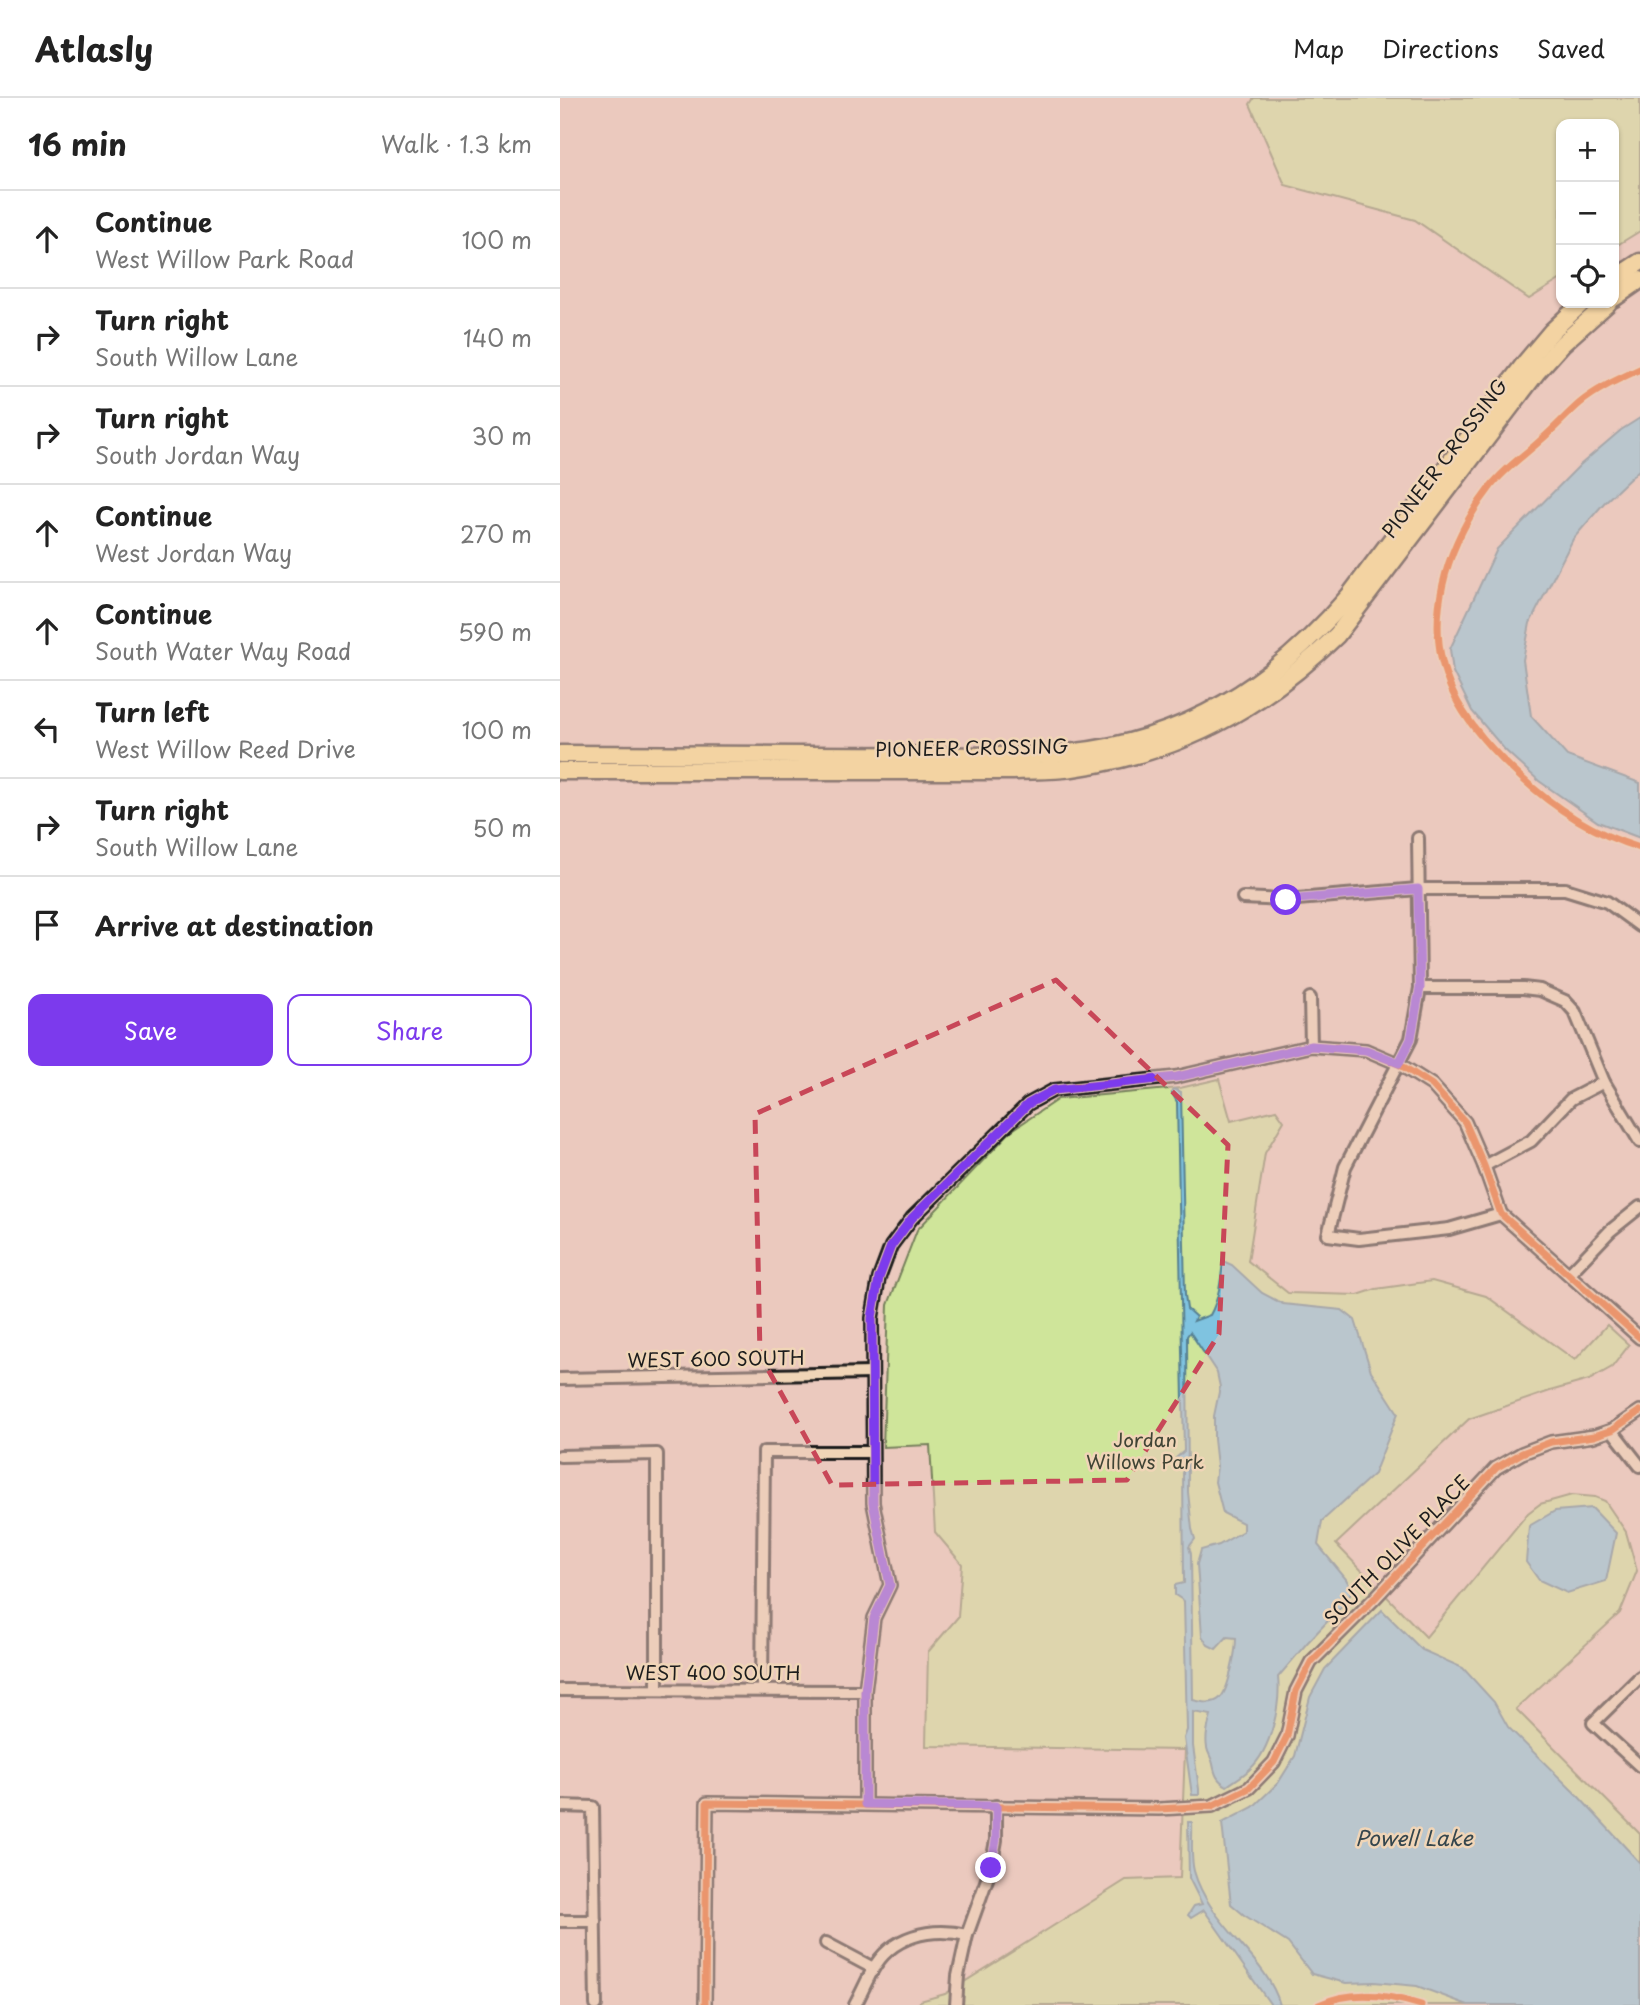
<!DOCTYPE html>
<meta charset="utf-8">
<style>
:root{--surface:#fff;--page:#f2f2f2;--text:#222;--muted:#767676;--line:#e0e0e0;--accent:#7c3aed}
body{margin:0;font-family:"Playpen Sans",sans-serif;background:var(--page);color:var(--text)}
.controls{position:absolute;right:21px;top:21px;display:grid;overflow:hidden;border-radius:14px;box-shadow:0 2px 5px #0004}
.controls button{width:63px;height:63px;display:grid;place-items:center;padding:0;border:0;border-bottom:2px solid var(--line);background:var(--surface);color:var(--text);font:35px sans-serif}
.stop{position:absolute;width:21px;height:21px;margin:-16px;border:5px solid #7c3aed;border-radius:50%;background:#fff}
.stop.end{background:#7c3aed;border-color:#fff;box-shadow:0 2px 7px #0008}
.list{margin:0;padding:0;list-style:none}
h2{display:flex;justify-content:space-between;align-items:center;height:91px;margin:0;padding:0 28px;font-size:30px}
h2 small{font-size:23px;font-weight:400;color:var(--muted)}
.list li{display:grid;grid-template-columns:46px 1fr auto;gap:21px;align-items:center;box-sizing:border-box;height:98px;padding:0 28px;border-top:2px solid var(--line)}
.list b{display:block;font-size:26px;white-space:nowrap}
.list p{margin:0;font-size:23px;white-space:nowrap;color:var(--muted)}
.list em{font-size:23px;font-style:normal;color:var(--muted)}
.actions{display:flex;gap:14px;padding:21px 28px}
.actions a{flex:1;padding:16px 0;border:2px solid var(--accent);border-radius:14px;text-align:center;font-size:24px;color:var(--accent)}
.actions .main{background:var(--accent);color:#fff}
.icon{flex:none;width:38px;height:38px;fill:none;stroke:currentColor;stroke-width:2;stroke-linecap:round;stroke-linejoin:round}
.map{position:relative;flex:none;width:1080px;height:1907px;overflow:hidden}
header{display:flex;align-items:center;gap:42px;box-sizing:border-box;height:98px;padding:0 35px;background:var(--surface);border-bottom:2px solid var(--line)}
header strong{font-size:33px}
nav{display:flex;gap:38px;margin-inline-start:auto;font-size:24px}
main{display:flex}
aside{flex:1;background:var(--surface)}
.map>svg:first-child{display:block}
</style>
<header>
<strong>Atlasly</strong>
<nav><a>Map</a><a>Directions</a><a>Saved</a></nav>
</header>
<main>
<aside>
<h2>16 min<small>Walk · 1.3 km</small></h2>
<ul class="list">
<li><svg class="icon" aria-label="ahead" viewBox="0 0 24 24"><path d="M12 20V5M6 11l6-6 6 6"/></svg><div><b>Continue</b><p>West Willow Park Road</p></div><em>100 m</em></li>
<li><svg class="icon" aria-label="right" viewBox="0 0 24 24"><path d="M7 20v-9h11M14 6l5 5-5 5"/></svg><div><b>Turn right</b><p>South Willow Lane</p></div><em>140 m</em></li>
<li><svg class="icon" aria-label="right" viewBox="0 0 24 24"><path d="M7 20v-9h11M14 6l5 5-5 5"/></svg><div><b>Turn right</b><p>South Jordan Way</p></div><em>30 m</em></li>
<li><svg class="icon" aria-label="ahead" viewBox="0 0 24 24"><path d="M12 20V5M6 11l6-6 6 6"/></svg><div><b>Continue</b><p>West Jordan Way</p></div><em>270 m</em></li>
<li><svg class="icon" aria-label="ahead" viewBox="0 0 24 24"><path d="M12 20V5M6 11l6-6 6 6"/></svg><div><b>Continue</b><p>South Water Way Road</p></div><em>590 m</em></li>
<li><svg class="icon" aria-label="left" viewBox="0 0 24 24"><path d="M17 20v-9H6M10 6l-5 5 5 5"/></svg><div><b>Turn left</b><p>West Willow Reed Drive</p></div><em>100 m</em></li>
<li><svg class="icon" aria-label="right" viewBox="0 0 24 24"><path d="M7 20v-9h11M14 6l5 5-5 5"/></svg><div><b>Turn right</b><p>South Willow Lane</p></div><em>50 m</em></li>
<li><svg class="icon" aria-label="arrive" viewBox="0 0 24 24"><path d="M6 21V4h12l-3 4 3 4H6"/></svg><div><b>Arrive at destination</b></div></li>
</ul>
<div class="actions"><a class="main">Save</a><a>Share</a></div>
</aside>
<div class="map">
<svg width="1080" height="1907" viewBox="0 0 1080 1907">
<rect width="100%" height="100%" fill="#ebc9be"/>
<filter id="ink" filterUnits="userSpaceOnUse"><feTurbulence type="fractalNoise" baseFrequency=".0143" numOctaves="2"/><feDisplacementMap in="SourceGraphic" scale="14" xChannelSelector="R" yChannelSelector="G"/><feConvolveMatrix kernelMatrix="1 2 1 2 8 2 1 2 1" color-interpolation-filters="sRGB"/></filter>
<g filter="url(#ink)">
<!-- green -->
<g fill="#cfe59a" stroke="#76805b" stroke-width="2">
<path d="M 694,0 L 1080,0 L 1080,133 L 1054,149 L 1054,26 L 1001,26 L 1001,181 L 969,201 L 855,122 L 725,87 L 690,6 Z"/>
<path d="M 659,981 L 671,1023 L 716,1012 L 724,1023 L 705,1055 L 688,1163 L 728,1195 L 798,1197 L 816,1191 L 872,1183 L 926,1198 L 1015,1262 L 1047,1227 L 1069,1247 L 1052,1269 L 1029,1282 L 990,1293 L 909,1321 L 776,1446 L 866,1539 L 968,1415 L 980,1406 L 1012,1397 L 1035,1399 L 1045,1403 L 1066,1434 L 1077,1473 L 1060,1515 L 956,1611 L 1080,1736 L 1080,1907 L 359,1907 L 360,1903 L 385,1896 L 566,1782 L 620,1780 L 625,1652 L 366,1648 L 368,1554 L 398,1519 L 402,1466 L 375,1434 L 370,1347 L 323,1349 L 328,1207 L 357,1132 L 451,1033 L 498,1001 L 620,990 Z"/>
</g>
<!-- water -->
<g fill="#7fc3e0" stroke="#578092" stroke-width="2" fill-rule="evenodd">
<path d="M 1080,320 L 1080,371 L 1044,405 L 1013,441 L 970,525 L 963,562 L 971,618 L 1007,658 L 1080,685 L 1080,740 L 1038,724 L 979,683 L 945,652 L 912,613 L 893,574 L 890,551 L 937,451 L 1020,367 L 1061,332 Z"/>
<path d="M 614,991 L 621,994 L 625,1197 L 627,1211 L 636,1219 L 634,1223 L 650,1217 C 659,1201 661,1182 663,1163 L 672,1167 L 702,1195 L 723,1206 L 782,1212 L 795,1222 L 811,1273 L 838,1315 L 814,1376 L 762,1423 L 758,1447 L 786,1481 L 792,1492 L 786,1504 L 747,1545 L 718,1579 C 721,1607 711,1652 690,1671 C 683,1678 675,1682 667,1688 C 657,1682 655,1677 653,1666 C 652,1660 648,1656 647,1650 C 645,1639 648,1628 651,1617 L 633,1614 L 633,1648 L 639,1691 L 639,1697 L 632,1697 L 624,1640 L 627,1632 L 624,1503 L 615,1497 L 615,1487 L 624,1485 L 623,1372 L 616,1365 L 616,1360 L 624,1353 L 617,1004 L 612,995 ZM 630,1234 L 657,1275 L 660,1289 L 654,1318 L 654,1341 L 657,1368 L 655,1384 L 663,1415 L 683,1425 L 683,1433 L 659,1447 L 641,1452 L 637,1466 L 642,1538 L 648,1547 L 656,1551 L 667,1539 L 676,1540 C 676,1552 669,1592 660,1600 C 653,1607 641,1604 633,1602 L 631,1456 L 629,1449 L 635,1441 L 632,1431 L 628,1394 L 627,1238 Z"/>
<path d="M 1032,1410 L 1056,1435 L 1046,1483 L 1007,1495 L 979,1482 L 966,1464 L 969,1428 L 995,1413 Z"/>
<path d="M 822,1512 L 862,1552 L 903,1570 L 934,1604 L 948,1629 L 1019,1699 L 1080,1765 L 1080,1907 L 908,1907 L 857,1888 L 814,1884 L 786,1885 L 752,1876 L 728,1845 L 684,1817 L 671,1806 L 662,1725 L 693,1709 L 718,1685 L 735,1658 L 750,1599 L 765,1571 Z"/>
<path d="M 628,1724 L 632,1724 C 633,1740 630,1758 634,1773 C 649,1827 707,1860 720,1907 L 711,1907 L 644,1812 L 631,1820 L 628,1817 L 634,1808 L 642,1806 L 629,1780 Z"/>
</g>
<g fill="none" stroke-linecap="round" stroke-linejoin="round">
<defs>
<g id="minor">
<path d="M 858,740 L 860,890 L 851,941 L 785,1069 L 768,1137 L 799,1141 L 889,1131 L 941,1116"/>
<path d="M 683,800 L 725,802 L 858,791 L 1005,791 L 1047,804 L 1080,828"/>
<path d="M 860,890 L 963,890 L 980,892 L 1005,903 L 1015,914 L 1044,984 L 1080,1044"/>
<path d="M 750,900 L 751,948"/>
<path d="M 924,1068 L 971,1043 L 1011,1001 L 1044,984"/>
<path d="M 1009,1176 L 1050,1133 L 1080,1109"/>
<path d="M 0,1281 L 312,1275"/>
<path d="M 1052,1332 L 1080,1368"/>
<path d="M 0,1358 L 97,1356 L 97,1592"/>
<path d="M 1080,1579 L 1033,1625 L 1080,1668"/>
<path d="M 0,1592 L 305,1593"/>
<path d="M 202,1592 L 204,1354 L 312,1354"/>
<path d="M 305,1706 L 305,1593 L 314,1520 L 330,1487 L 313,1405 L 312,1220 L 319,1180 L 331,1148 L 352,1120 L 468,1006 L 494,992 L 616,979 L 751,948 L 806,952 L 839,966 L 872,987 L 905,1024 L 924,1068 L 941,1116 L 1080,1240"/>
<path d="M 0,1708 L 33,1709 L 36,1907"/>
<path d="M 0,1823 L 35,1823"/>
<path d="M 266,1845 L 313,1870"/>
<path d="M 145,1907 L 147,1705 L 599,1711 L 652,1708 L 689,1690 L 714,1664 L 727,1638 L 736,1593 L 751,1564 L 815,1500 L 936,1370 L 962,1355 L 991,1344 L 1034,1338 L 1052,1332 L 1080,1313"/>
<path d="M 295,1907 C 301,1896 306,1884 312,1873 C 331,1837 371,1829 407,1837"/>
<path d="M 396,1907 L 398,1878 L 407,1837 L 431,1770 L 436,1742 L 436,1708"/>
</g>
<g id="highway">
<path d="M 1054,181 L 1080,164"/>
<path d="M 1054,200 L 1080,182"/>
<path d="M 0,656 L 454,658 C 472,657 490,657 508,655 C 625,643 713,587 789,498 L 965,265 L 992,233 L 1022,205"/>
<path d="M 0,673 L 453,673 C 472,672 493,673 512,670 C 617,656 702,611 777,537 L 977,274 L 1002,246 L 1048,205"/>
</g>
</defs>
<!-- minor casing -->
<use href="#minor" stroke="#1c1c1c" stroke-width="16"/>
<!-- highway casing -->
<use href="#highway" stroke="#1c1c1c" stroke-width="21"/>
<!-- minor -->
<use href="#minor" stroke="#f0d5b7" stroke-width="10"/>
<!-- highway -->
<use href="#highway" stroke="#fce080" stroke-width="16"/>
<defs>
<g id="cycleway">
<path d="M 1080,271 C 1059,281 1038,290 1020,305 C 1007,316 995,330 982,341 C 965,357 946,369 931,388 C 886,446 860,525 893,595 C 906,623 929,649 951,670 C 988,706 1030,735 1080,750"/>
<path d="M 305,1706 L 305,1593 L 314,1520 L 330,1487 L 313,1405 L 312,1220 L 319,1180 L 331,1148 L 352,1120 L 468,1006 L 494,992 L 616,979 L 751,948 L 806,952 L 839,966 L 872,987 L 905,1024 L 924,1068 L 941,1116 L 1080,1240"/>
<path d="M 145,1907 L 147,1705 L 599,1711 L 652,1708 L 689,1690 L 714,1664 L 727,1638 L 736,1593 L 751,1564 L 815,1500 L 936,1370 L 962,1355 L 991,1344 L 1034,1338 L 1052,1332 L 1080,1313"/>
<path d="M 759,1907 C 790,1892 829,1897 861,1907"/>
</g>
</defs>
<!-- cycleway casing -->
<use href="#cycleway" stroke="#f0d5b7" stroke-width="11"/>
<!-- cycleway -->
<use href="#cycleway" stroke="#e8590c" stroke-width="7"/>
</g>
</g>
<g fill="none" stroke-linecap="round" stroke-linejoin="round" filter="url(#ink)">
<!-- route -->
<path stroke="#7c3aed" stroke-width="9" d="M 431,1770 L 436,1742 L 436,1708 L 305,1706 L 305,1593 L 314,1520 L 330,1487 L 313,1405 L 312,1220 L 319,1180 L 331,1148 L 352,1120 L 468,1006 L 494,992 L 617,979 L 751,948 L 806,952 L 839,965 L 851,941 L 860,890 L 858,791 L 726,802"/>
</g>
<!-- marked area -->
<path d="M0 0H1080V1907H0ZM 496,882 L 668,1047 L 659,1236 L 567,1382 L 272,1387 L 200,1257 L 195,1016 Z" fill="#ebc9be" fill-opacity=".55" fill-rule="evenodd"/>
<path fill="none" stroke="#c84758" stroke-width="5" stroke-dasharray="14 9" stroke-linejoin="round" d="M 496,882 L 668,1047 L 659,1236 L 567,1382 L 272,1387 L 200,1257 L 195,1016 Z"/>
<g text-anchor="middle" stroke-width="5" stroke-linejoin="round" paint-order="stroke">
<!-- street labels -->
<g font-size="19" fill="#1c1c1c" stroke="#f0d5b7">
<text transform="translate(885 360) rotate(-53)" y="7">PIONEER CROSSING</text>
<text transform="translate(412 650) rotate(-1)" y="7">PIONEER CROSSING</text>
<text transform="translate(156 1261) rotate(-1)" y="7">WEST 600 SOUTH</text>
<text transform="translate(837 1452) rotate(-46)" y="7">SOUTH OLIVE PLACE</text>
<text x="153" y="1582">WEST 400 SOUTH</text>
</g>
<!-- park labels -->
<g font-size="19" fill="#404435" stroke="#f0d5b7">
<text x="585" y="1349">Jordan<tspan x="585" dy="22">Willows Park</tspan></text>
</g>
<!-- water labels -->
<g font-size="21" font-style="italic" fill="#35464d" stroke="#f0d5b7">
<text x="854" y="1748">Powell Lake</text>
</g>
</g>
</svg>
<div class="controls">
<button>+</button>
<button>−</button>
<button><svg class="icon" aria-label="locate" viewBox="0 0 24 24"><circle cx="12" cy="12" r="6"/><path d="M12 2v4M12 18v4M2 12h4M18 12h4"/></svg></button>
</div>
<div class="stop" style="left:726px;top:802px"></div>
<div class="stop end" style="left:431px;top:1770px"></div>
</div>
</main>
